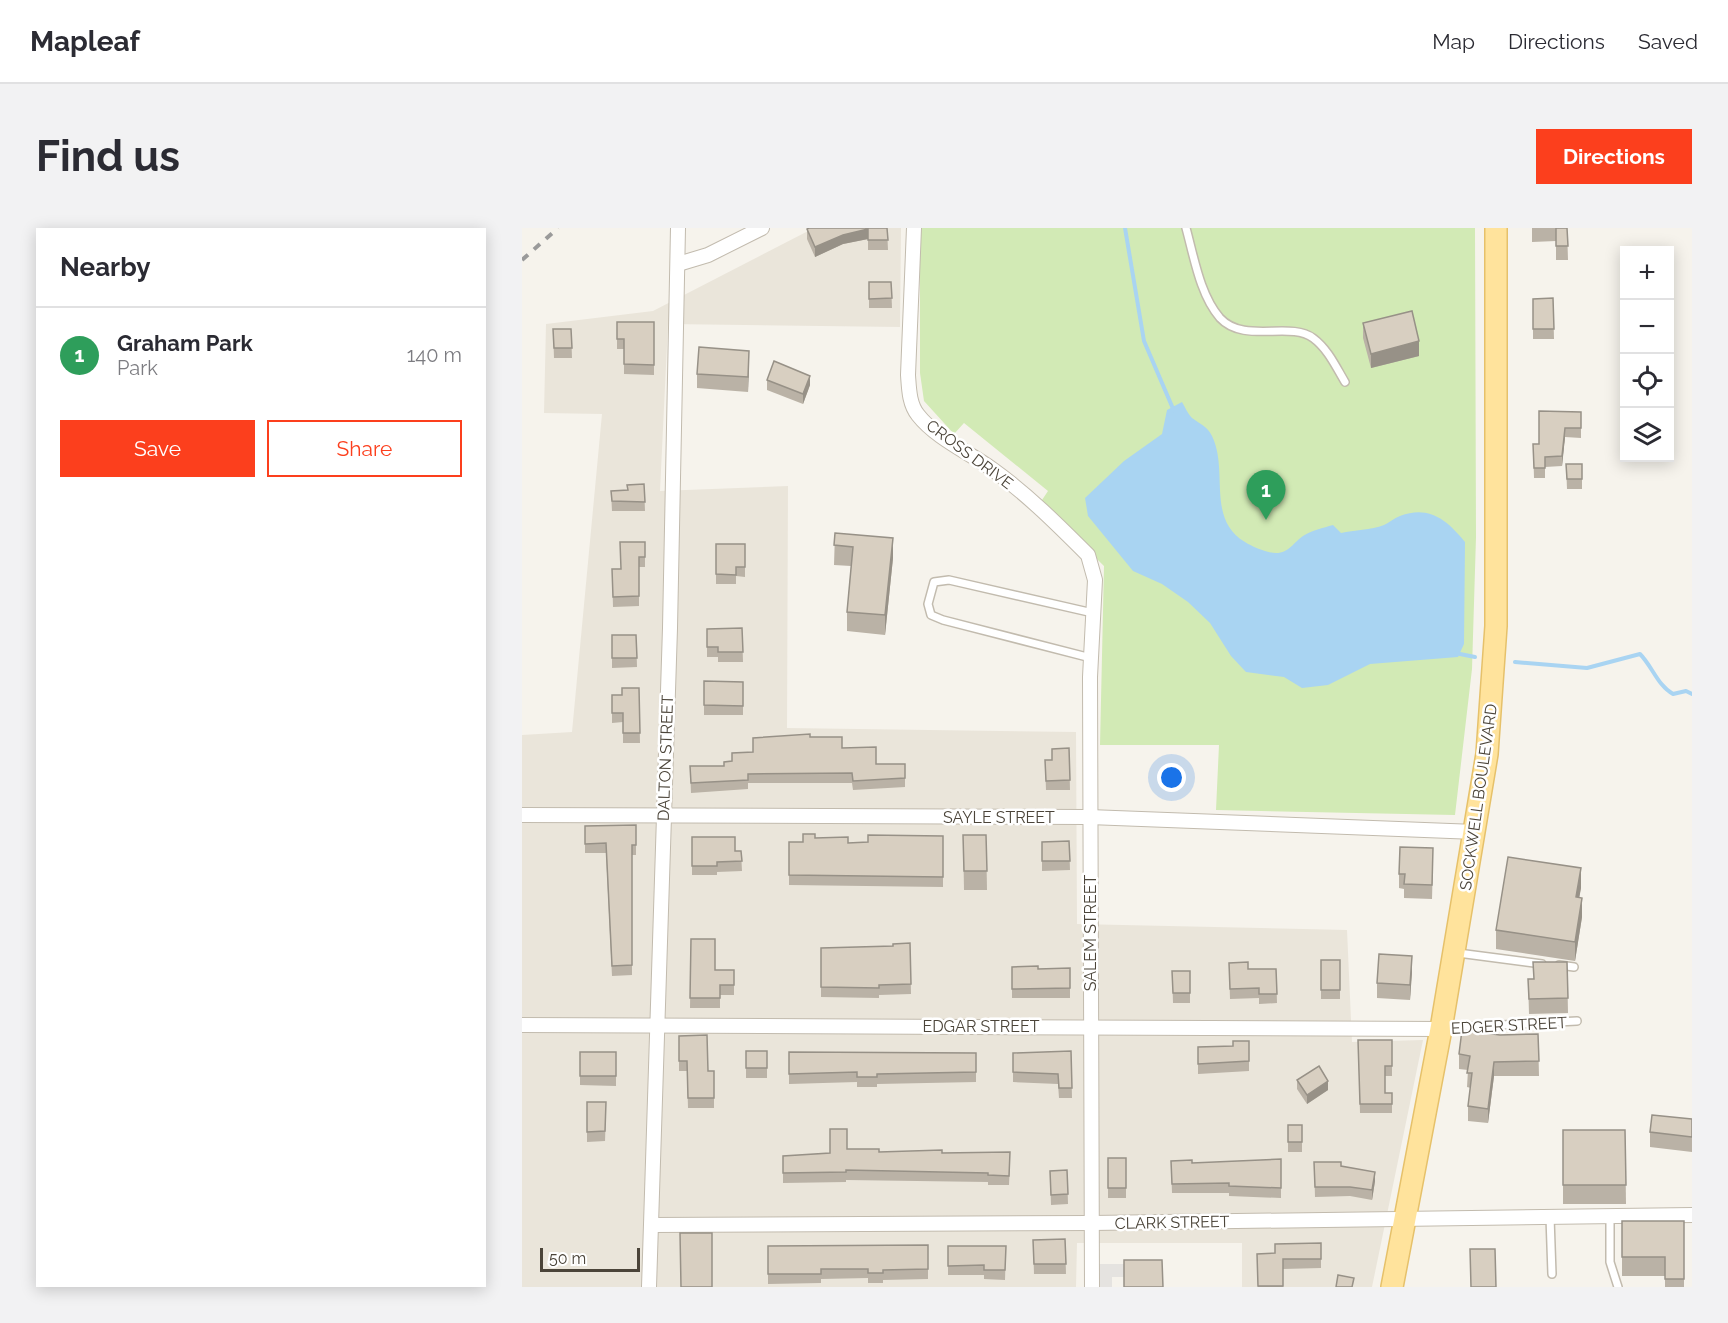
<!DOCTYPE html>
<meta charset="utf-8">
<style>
:root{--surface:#fff;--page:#f2f2f3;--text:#2b2b33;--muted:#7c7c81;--line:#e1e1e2;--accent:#fc3f1d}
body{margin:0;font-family:Raleway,sans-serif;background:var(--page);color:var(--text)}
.controls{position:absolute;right:18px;top:18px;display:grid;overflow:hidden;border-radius:0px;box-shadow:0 3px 15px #0003}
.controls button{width:54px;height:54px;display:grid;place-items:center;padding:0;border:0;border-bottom:2px solid var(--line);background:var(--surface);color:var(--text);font:30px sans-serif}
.scale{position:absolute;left:18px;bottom:15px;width:100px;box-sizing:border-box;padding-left:6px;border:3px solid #4b4439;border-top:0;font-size:16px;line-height:21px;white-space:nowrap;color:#4b4439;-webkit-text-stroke:4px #fff;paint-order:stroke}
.you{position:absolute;left:650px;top:550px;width:21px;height:21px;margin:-15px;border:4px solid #fff;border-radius:50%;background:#1a73e8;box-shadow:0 0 0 9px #1a73e833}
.badge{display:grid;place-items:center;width:39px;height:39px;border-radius:50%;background:var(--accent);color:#fff;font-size:20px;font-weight:700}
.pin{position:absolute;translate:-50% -50px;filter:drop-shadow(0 2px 3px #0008)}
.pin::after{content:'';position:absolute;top:32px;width:21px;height:18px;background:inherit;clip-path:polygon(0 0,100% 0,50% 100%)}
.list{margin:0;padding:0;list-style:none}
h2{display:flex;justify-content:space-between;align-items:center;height:78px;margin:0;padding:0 24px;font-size:26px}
h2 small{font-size:20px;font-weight:400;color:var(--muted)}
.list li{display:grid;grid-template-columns:39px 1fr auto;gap:18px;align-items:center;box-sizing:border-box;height:96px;padding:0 24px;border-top:2px solid var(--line)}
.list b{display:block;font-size:22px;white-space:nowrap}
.list p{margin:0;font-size:20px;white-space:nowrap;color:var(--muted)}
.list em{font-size:20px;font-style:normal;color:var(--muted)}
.actions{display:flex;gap:12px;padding:18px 24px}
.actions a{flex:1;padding:14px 0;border:2px solid var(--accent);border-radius:0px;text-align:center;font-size:21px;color:var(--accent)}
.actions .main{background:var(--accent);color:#fff}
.icon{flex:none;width:33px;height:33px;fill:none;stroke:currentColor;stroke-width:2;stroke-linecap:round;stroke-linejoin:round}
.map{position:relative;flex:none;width:1170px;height:1059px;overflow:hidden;border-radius:0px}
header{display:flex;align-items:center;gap:36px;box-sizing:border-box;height:84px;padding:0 30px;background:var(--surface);border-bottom:2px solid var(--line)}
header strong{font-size:28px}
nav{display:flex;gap:33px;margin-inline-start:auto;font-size:21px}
.intro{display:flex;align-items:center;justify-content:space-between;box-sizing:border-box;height:144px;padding:0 36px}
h1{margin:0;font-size:42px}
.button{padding:15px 27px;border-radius:0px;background:var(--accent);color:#fff;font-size:21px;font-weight:700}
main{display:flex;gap:36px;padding:0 36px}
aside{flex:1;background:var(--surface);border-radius:0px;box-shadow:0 3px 15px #0003}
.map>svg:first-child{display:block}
</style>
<header>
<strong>Mapleaf</strong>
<nav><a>Map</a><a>Directions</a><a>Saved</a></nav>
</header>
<div class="intro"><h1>Find us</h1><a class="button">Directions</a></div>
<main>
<aside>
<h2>Nearby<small></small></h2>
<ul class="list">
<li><span class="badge" style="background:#2e9e5b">1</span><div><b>Graham Park</b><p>Park</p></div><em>140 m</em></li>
</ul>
<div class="actions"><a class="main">Save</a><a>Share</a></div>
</aside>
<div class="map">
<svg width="1170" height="1059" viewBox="0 0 1170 1059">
<rect width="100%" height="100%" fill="#f6f3ec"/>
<!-- residential -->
<path fill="#eae5da" d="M 292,0 L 379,0 L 378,99 L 146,96 L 138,263 L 266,258 L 265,500 L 554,504 L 555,696 L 825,702 L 830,814 L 901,812 L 850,1059 L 720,1059 L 720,1015 L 555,1015 L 554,1059 L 0,1059 L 0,507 L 50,504 L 80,186 L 22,185 L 24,96 L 131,83 Z"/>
<!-- green -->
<path fill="#d2eab5" d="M 398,0 L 953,0 L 954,309 L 950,441 L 933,587 L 694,582 L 697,517 L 578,517 L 582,338 L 518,275 L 526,263 L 442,195 L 432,206 L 402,173 L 398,145 Z"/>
<!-- parking -->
<path fill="#e5e3e0" d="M 576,1036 L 604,1036 L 604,1049 L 590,1049 L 590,1059 L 576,1059 Z"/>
<!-- water -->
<path fill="#a9d4f2" d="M 660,174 C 663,179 666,186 670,190 C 678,196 685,198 690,208 C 707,243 684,291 723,314 C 731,319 745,325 754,325 C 767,325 772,314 781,308 C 790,302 801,300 811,297 L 819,305 C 832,302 849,302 862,297 C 867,295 872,290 878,288 C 907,277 925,292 943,314 L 942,416 L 936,429 L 848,436 L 806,457 L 780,460 L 762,449 L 724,444 L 709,428 L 688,395 L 666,374 L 640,356 L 611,343 L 566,288 L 563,270 L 602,233 L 640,206 L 645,182 Z"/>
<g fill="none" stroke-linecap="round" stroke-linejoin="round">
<!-- stream -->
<g stroke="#a9d4f2" stroke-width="4">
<path d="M 603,0 L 622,113 L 652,183"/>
<path d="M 933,425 L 953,429"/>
<path d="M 993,434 L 1065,440 L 1118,426 C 1130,438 1136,458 1151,466 L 1164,463 L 1170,466"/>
</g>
<defs>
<g id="service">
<path d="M 664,0 C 672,29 678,67 698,90 C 722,116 768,93 791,110 C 806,121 814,139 823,154"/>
<path d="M 569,430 L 421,392 L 409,387 L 406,376 L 412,354 L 427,352 L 571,385"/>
<path d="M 936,725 L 1020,736"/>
<path d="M 1037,737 L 1052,739"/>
<path d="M 921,800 L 1055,793"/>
<path d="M 1088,988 L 1088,1034 L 1096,1059"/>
<path d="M 1028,989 L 1030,1046"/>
</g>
<g id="minor">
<path d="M 392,0 L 386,147 C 387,160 387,176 396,187 C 414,210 446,224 470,241 C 505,266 536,297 566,327 L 573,352 L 568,449 L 570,1059"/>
<path d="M 156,36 L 186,27 L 240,0"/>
<path d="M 0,587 L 567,589 L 954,604"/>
<path d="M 0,797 L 919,801"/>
<path d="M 130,997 L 570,995 L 1170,987"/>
<path d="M 127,1059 L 148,400 L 156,0"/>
</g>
<path id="primary" d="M 870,1059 L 919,801 L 965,526 L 974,398 L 974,0"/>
</defs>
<!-- service casing -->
<use href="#service" stroke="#c2bbae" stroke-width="10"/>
<!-- minor casing -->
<use href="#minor" stroke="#c2bbae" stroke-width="16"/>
<!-- primary casing -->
<use href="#primary" stroke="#e6c16a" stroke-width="24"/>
<!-- service -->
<use href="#service" stroke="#fff" stroke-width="7"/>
<!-- minor -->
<use href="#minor" stroke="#fff" stroke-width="14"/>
<!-- primary -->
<use href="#primary" stroke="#ffe39c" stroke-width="21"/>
<!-- rail -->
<path stroke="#9a9a9a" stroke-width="4" stroke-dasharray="8 8" stroke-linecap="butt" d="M 0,32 L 36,0"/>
</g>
<!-- wall -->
<g fill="#bab2a6">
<path d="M 365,0 L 366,22 L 346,22 L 346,11 L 321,16 L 293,29 L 285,11 L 285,1 Z"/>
<path d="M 1010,0 L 1045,0 L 1046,32 L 1034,32 L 1034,13 L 1010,14 Z"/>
<path d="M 347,54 L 369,54 L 370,80 L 347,80 Z"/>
<path d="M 1031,70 L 1032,111 L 1011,111 L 1011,71 Z"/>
<path d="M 95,94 L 132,94 L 132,147 L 102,146 L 102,121 L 95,121 Z"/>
<path d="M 841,95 L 897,128 L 849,140 L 841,110 Z"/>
<path d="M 31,101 L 49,101 L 50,130 L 32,130 Z"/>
<path d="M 227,137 L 226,164 L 175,160 L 175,146 Z"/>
<path d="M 245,152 L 288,157 L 281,176 L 245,162 Z"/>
<path d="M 1059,184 L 1059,210 L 1043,209 L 1040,238 L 1023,239 L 1023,250 L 1012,250 L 1011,216 L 1017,216 Z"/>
<path d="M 1044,236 L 1060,236 L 1060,261 L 1045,261 Z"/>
<path d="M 122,256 L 123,283 L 90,283 L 89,263 L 106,262 Z"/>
<path d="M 313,305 L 371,330 L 363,407 L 325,403 L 325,384 L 329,338 L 312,337 Z"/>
<path d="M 123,314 L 123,339 L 117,339 L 117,378 L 91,379 L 90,341 L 99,341 Z"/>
<path d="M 194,316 L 223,316 L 223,349 L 214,348 L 214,356 L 194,356 Z"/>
<path d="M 220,400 L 221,434 L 196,434 L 196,429 L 185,429 L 185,401 Z"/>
<path d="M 90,407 L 114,407 L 115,439 L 90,440 Z"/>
<path d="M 182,453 L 221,454 L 221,487 L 182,487 Z"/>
<path d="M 117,460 L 118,515 L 101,515 L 101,494 L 90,495 L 90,467 L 100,467 Z"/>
<path d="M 288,509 L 320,520 L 354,536 L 383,536 L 383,559 L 331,562 L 330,555 L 226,555 L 226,561 L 169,565 L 168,538 L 202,538 L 231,524 Z"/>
<path d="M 547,520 L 548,562 L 524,562 L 523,532 L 530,532 Z"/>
<path d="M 114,597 L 114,627 L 110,627 L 110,747 L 90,748 L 84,625 L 63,625 L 63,598 Z"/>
<path d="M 441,607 L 464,607 L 465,662 L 442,662 Z"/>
<path d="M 421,608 L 421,659 L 267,657 L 267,614 L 281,614 L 293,610 L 326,615 L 346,614 Z"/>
<path d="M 170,609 L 213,623 L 219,623 L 220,643 L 195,644 L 195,647 L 170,647 Z"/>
<path d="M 547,613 L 548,642 L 520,643 L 520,614 Z"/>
<path d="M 911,635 L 910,671 L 882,670 L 882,661 L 877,660 L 877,646 Z"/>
<path d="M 1059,660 L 1057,669 L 1060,689 L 1053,733 L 974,721 L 974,702 Z"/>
<path d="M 169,711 L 193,742 L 212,742 L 212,767 L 198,767 L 198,780 L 168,780 Z"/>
<path d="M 388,715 L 389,766 L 357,767 L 357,770 L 299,769 L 299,720 L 371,718 Z"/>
<rect x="799" y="732" width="19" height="39"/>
<path d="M 1045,734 L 1046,785 L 1007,786 L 1006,751 L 1011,751 Z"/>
<path d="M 707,735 L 726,741 L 754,741 L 755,775 L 737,776 L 737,770 L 708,771 Z"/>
<path d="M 490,739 L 516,741 L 548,740 L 548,770 L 490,770 Z"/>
<path d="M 650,743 L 668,743 L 668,775 L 651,775 Z"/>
<path d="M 890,743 L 888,772 L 855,770 L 855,755 Z"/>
<path d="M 1016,806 L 1017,848 L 972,848 L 966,895 L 946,893 L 946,878 L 949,860 L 945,859 L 946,842 L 937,841 L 937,826 L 978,807 Z"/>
<path d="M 157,808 L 186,843 L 192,843 L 192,880 L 166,880 L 165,843 L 157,843 Z"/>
<path d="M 836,812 L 870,812 L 870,848 L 863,848 L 863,865 L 870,865 L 870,885 L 838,885 Z"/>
<path d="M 727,813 L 727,843 L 676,846 L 676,819 L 711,818 Z"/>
<rect x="224" y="823" width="21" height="27"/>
<path d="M 549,823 L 550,870 L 537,870 L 536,856 L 491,854 L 491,825 Z"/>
<path d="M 58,824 L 94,824 L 94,858 L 58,857 Z"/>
<path d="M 267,824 L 454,825 L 454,854 L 355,856 L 355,859 L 335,859 L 335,854 L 267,856 Z"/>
<path d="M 775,852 L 806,862 L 785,876 L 775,861 Z"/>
<path d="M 65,874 L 84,884 L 83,913 L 65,914 Z"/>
<path d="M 1170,891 L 1170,924 L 1128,919 L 1128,904 Z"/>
<rect x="766" y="897" width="14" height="27"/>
<path d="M 1041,902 L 1103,902 L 1104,976 L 1041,976 Z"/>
<path d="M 325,921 L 357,924 L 420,925 L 488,934 L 487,957 L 466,957 L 466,954 L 324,952 L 324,954 L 261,955 L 261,928 L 308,925 Z"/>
<rect x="586" y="930" width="18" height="40"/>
<path d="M 759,931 L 759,970 L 707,968 L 707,965 L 650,965 L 649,933 L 670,935 Z"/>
<path d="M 792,934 L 819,938 L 853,953 L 850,972 L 828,968 L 793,969 Z"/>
<path d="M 545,942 L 546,976 L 529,977 L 528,943 Z"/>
<path d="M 1100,993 L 1162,993 L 1162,1059 L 1143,1059 L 1143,1048 L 1100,1048 Z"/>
<path d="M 543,1011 L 544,1046 L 512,1046 L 511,1012 Z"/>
<path d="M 799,1015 L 799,1040 L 761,1041 L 761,1059 L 736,1059 L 735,1026 L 753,1025 Z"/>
<path d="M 406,1017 L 406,1051 L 361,1052 L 361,1055 L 346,1055 L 346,1050 L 299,1051 L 299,1055 L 246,1056 L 246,1018 Z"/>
<path d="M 426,1018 L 484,1018 L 483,1052 L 462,1051 L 462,1047 L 426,1047 Z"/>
</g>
<!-- shaded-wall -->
<g fill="#979187">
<path d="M 346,1 L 346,11 L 321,16 L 293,29 L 293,19 L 321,7 Z"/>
<path d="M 897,113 L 897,128 L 849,140 L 849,126 Z"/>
<path d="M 227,123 L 227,137 L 226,164 L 226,149 Z"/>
<path d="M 288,148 L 288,157 L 281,176 L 281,166 Z"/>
<path d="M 1043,200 L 1043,209 L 1040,238 L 1040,228 Z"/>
<path d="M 371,310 L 371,330 L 363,407 L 363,387 Z"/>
<path d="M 1059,640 L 1059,660 L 1054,688 L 1054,669 Z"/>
<path d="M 1060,670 L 1060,689 L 1053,733 L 1053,714 Z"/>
<path d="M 890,728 L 890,743 L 888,772 L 888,757 Z"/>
<path d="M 972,834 L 972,848 L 966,895 L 966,881 Z"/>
<path d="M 806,853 L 806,862 L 785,876 L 785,867 Z"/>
<path d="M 853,944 L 853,953 L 850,972 L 850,962 Z"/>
</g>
<!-- building -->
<g fill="#d8cfc1" stroke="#979187" stroke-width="1.5">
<path d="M 287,0 L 365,0 L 366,12 L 346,12 L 346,1 L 321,7 L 293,19 L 285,1 Z"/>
<path d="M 1034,0 L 1045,0 L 1046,18 L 1034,18 Z"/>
<path d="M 347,54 L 369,54 L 370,70 L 347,71 Z"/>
<path d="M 1031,70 L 1032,101 L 1011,101 L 1011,71 Z"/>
<path d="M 890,83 L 897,113 L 849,126 L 841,95 Z"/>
<path d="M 95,94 L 132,94 L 132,137 L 102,136 L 102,111 L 95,111 Z"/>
<path d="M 31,101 L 49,101 L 50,120 L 32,120 Z"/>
<path d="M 177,119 L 227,123 L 226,149 L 175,146 Z"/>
<path d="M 252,133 L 288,148 L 281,166 L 245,152 Z"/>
<path d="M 1017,183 L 1059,184 L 1059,200 L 1043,200 L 1040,228 L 1023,229 L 1023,240 L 1012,240 L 1011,216 L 1017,216 Z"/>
<path d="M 1044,236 L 1060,236 L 1060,251 L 1045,251 Z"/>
<path d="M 122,256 L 123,274 L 90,273 L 89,263 L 106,262 L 105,257 Z"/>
<path d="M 313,305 L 371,310 L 363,387 L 325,384 L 331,319 L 312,317 Z"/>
<path d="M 98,314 L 123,314 L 123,329 L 117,329 L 117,368 L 91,369 L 90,341 L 99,341 Z"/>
<path d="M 194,316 L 223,316 L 223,339 L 214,339 L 214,347 L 194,346 Z"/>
<path d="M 220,400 L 221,424 L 196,424 L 196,419 L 185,419 L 185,401 Z"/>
<path d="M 90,407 L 114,407 L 115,430 L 90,430 Z"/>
<path d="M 182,453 L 221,454 L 221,478 L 182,477 Z"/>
<path d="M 100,460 L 117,460 L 118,505 L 101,505 L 101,485 L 90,485 L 90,467 L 100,467 Z"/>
<path d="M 288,506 L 288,509 L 320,509 L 320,520 L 354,519 L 354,536 L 383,536 L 383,550 L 331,553 L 330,545 L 226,546 L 226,552 L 169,555 L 168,538 L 202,538 L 202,534 L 210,533 L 210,525 L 231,524 L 231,510 Z"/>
<path d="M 547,520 L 548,552 L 524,553 L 523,532 L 530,532 L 530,521 Z"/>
<path d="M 114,597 L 114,617 L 110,617 L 110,737 L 90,738 L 84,615 L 63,616 L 63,598 Z"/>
<path d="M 281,606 L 293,606 L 293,610 L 326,609 L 326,615 L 346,614 L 346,607 L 421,608 L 421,649 L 267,647 L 267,614 L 281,614 Z"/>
<path d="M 441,607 L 464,607 L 465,643 L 442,643 Z"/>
<path d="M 170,609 L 213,609 L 213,623 L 219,623 L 220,633 L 195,634 L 195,638 L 170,638 Z"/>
<path d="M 547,613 L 548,633 L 520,633 L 520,614 Z"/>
<path d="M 878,619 L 911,620 L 910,657 L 882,656 L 883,646 L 877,646 Z"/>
<path d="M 986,629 L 1059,640 L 1054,669 L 1060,670 L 1053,714 L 974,702 Z"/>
<path d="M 169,711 L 193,711 L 193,742 L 212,742 L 212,757 L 198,757 L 198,770 L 168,770 Z"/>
<path d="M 388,715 L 389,756 L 357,757 L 357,760 L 299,759 L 299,720 L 371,718 L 371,716 Z"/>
<path d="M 857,726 L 890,728 L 888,757 L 855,755 Z"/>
<rect x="799" y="732" width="19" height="30"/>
<path d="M 726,734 L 726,741 L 754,741 L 755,766 L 737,766 L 737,760 L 708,761 L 707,735 Z"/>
<path d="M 1011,734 L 1045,734 L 1046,770 L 1007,771 L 1006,751 L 1012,751 Z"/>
<path d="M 516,738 L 516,741 L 548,740 L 548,760 L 490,761 L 490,739 Z"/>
<path d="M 650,743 L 668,743 L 668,765 L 651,765 Z"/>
<path d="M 940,802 L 978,807 L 1016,806 L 1017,833 L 972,834 L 966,881 L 946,878 L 950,845 L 945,845 L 948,828 L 937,826 Z"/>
<path d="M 185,807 L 186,843 L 192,843 L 192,870 L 166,870 L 165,833 L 157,833 L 157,808 Z"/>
<path d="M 836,812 L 870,812 L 870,838 L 863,838 L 863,865 L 870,865 L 870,876 L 838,876 Z"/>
<path d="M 711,813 L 727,813 L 727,833 L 676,836 L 676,819 L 711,818 Z"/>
<rect x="224" y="823" width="21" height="17"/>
<path d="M 549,823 L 550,860 L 537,860 L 536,846 L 491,844 L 491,825 Z"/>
<rect x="58" y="824" width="36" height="24"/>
<path d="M 267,824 L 454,825 L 454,844 L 355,846 L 355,849 L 335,849 L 335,844 L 267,846 Z"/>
<path d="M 797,838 L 806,853 L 785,867 L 775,852 Z"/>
<path d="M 65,874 L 84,874 L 83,903 L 65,904 Z"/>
<path d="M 1130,887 L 1170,891 L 1170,909 L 1128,904 Z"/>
<rect x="766" y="897" width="14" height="17"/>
<path d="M 308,901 L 325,901 L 325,921 L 357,921 L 357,924 L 420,922 L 420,925 L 488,924 L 487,948 L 466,947 L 466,945 L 324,942 L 324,944 L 261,945 L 261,928 L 308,925 Z"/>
<path d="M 1041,902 L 1103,902 L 1104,957 L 1041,957 Z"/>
<rect x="586" y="930" width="18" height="30"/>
<path d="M 759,931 L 759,960 L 707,958 L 707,955 L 650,956 L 649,933 L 670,932 L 670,935 Z"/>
<path d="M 792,934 L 819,934 L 819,938 L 853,944 L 850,962 L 828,959 L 793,959 Z"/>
<path d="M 545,942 L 546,966 L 529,967 L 528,943 Z"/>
<path d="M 1100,993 L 1162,993 L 1162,1051 L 1143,1051 L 1143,1029 L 1100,1029 Z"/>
<path d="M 158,1005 L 190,1005 L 190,1059 L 159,1059 Z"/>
<path d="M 543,1011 L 544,1036 L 512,1036 L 511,1012 Z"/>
<path d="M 799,1015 L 799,1031 L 761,1031 L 761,1058 L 736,1058 L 735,1026 L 753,1025 L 753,1016 Z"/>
<path d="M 406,1017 L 406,1041 L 361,1042 L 361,1045 L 346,1045 L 346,1041 L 299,1041 L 299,1046 L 246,1046 L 246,1018 Z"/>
<path d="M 426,1018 L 484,1018 L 483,1042 L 462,1042 L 462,1037 L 426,1038 Z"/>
<path d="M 948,1021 L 973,1021 L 974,1059 L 949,1059 Z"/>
<path d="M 602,1032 L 640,1032 L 641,1059 L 602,1059 Z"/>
<path d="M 816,1047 L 832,1050 L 830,1059 L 814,1059 Z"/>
</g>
<g text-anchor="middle" stroke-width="5" stroke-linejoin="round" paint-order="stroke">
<!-- street labels -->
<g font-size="16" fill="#4b4439" stroke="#fff">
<text transform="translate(448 226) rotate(37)" y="6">CROSS DRIVE</text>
<text transform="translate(143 530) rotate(-88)" y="6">DALTON STREET</text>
<text transform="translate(956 569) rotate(-82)" y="6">SOCKWELL BOULEVARD</text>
<text x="477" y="595">SAYLE STREET</text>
<text transform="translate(568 705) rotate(-90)" y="6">SALEM STREET</text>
<text transform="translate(987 797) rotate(-3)" y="6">EDGER STREET</text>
<text x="459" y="804">EDGAR STREET</text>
<text transform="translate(650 994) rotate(-1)" y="6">CLARK STREET</text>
</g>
</g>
</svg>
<div class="controls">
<button>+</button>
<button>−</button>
<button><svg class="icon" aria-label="locate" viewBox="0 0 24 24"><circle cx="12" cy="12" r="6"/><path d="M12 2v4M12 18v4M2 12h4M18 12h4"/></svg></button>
<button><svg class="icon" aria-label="layers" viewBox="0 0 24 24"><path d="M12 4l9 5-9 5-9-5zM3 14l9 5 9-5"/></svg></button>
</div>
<div class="scale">50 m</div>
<div class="you"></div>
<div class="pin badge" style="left:744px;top:292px;background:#2e9e5b">1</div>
</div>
</main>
